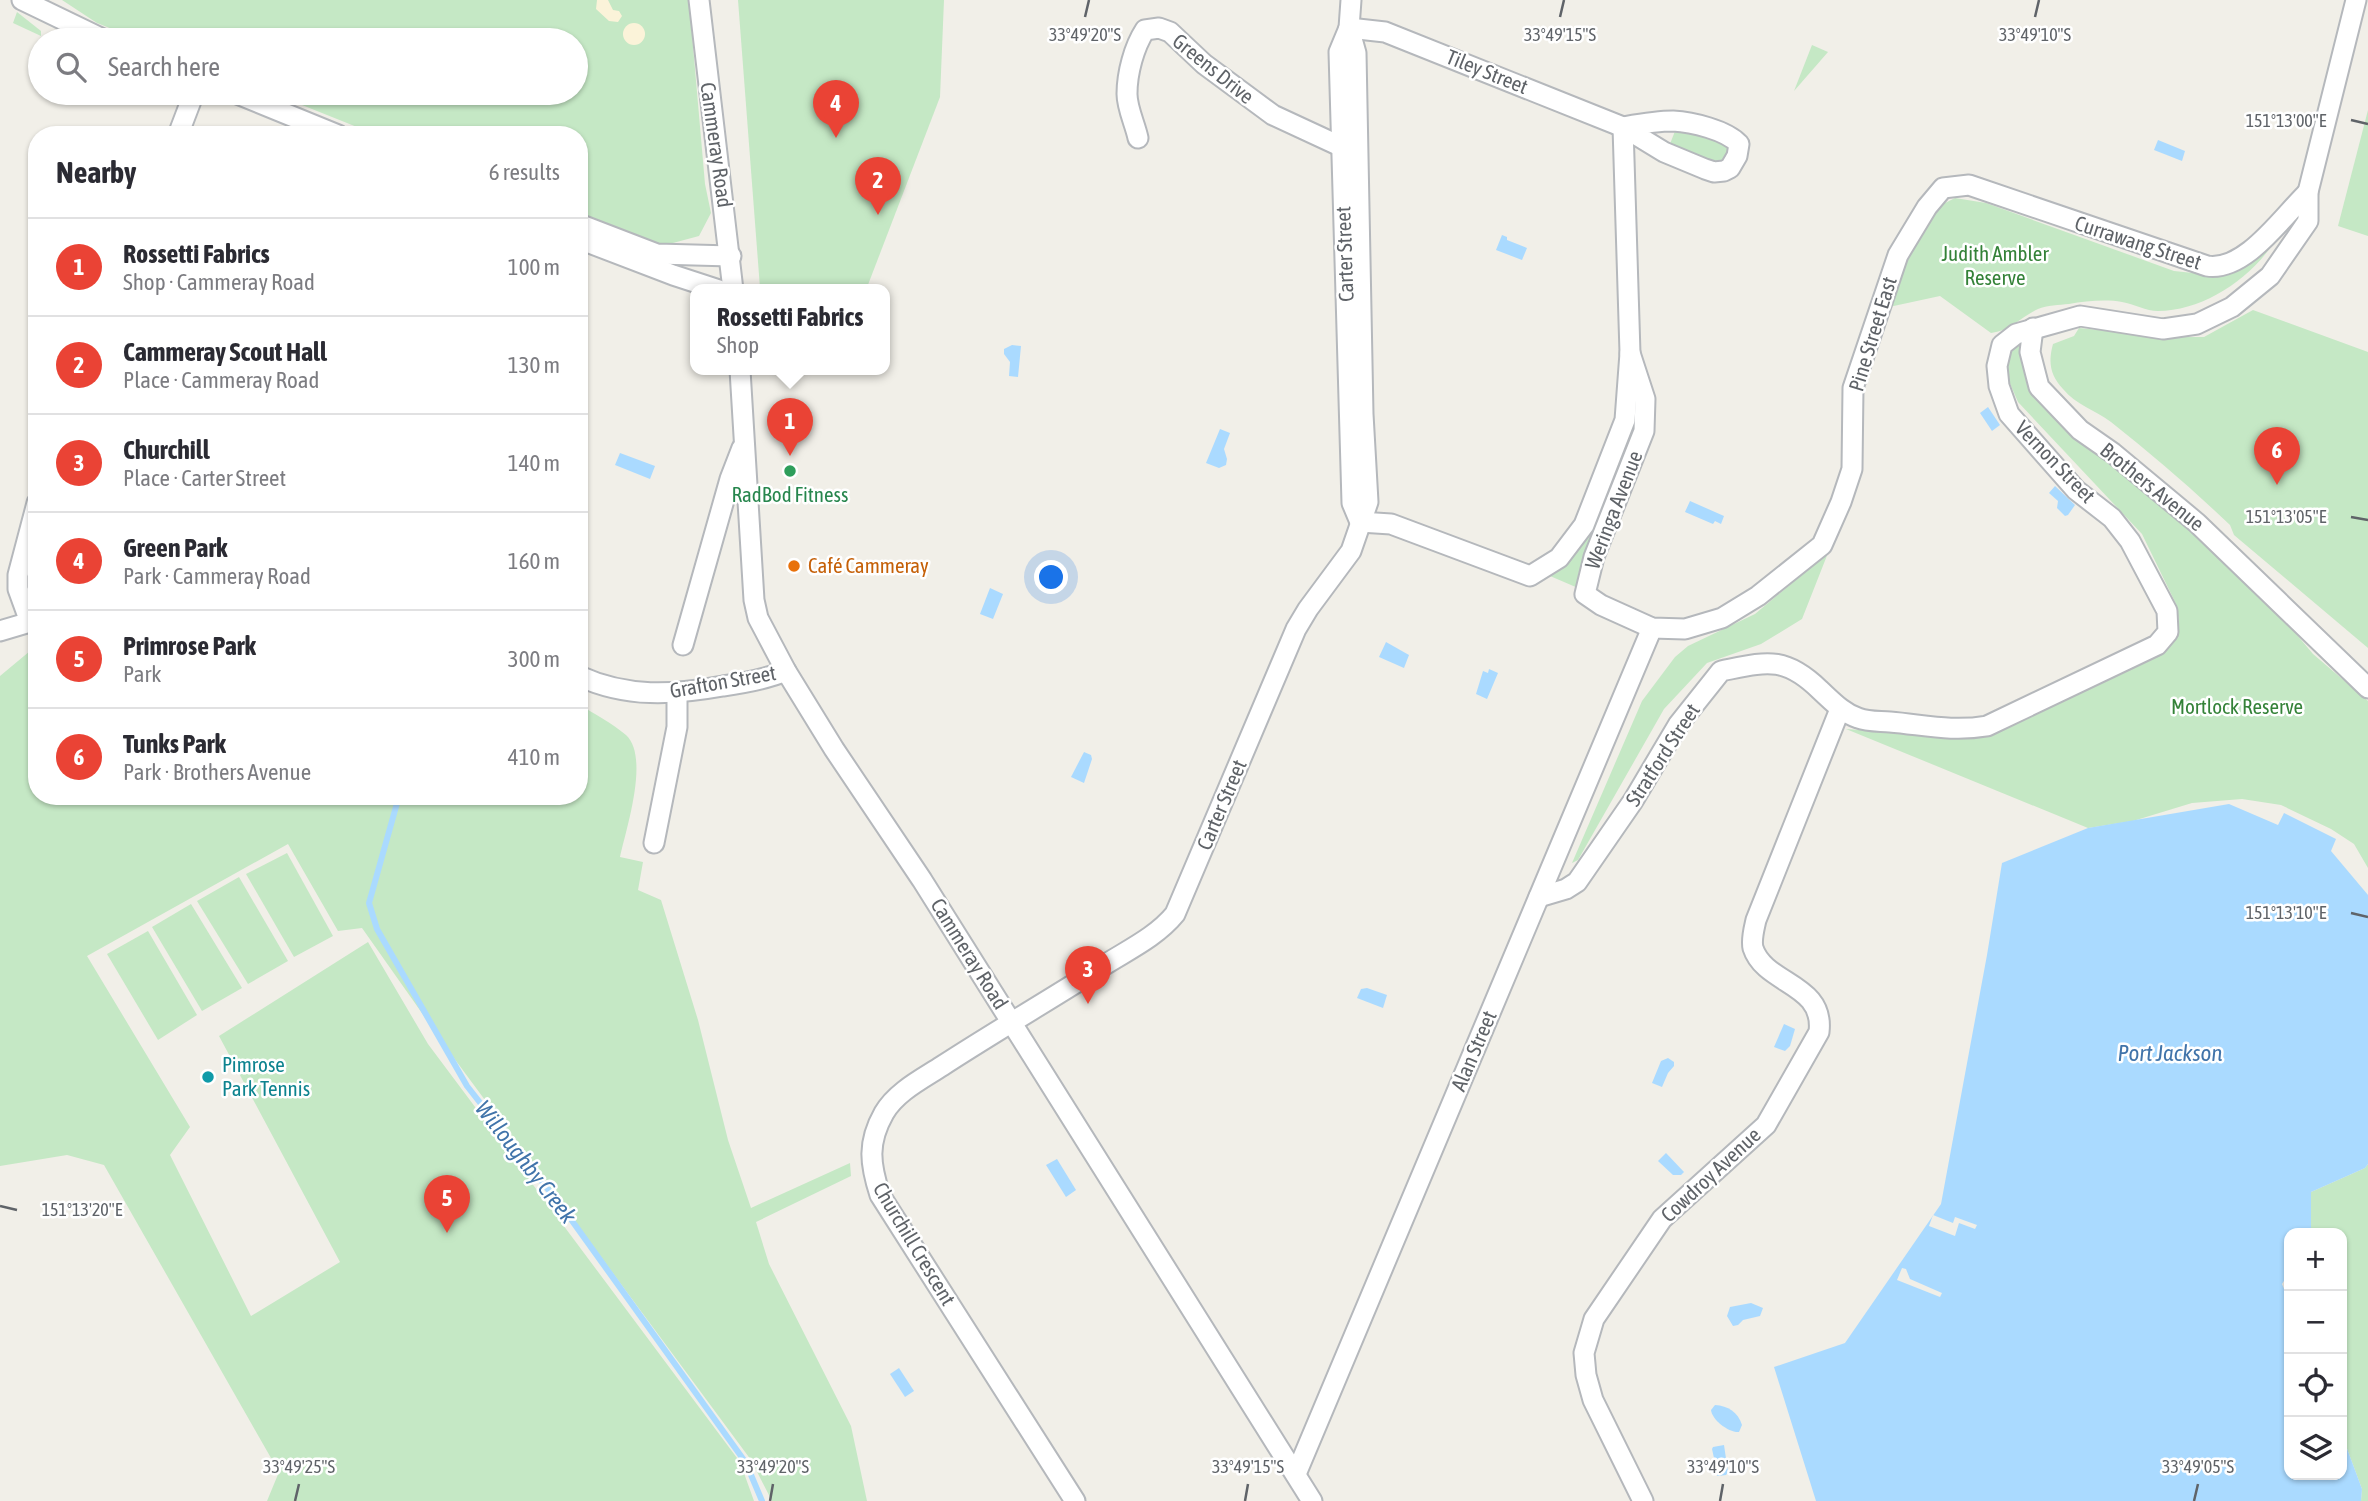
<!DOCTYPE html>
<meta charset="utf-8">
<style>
:root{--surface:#fff;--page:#f7f7f7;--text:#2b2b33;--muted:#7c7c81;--line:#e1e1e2;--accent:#ea4335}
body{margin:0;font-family:"Asap Condensed",sans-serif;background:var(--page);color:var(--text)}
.controls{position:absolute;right:21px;bottom:21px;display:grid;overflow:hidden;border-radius:14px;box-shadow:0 2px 5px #0004}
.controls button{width:63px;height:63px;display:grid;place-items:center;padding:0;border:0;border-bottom:2px solid var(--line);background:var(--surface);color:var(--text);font:35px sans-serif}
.you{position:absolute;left:1052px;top:578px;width:24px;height:24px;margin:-18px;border:5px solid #fff;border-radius:50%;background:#1a73e8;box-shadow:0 0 0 10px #1a73e833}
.badge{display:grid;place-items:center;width:46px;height:46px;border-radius:50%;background:var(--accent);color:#fff;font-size:23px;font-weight:700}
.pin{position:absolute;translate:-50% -58px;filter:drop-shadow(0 2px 4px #0008)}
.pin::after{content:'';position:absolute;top:37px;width:24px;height:21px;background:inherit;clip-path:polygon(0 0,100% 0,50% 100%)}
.popup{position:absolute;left:690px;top:284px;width:200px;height:91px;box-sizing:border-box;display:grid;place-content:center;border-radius:14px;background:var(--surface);filter:drop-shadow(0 2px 5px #0005);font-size:23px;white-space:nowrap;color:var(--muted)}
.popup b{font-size:26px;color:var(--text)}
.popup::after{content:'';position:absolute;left:50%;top:100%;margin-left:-14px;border:14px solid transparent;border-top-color:var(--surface)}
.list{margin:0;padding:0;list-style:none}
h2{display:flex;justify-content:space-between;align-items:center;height:91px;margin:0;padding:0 28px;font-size:30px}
h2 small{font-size:23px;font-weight:400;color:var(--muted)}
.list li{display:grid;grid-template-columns:46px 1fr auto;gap:21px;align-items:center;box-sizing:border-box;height:98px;padding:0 28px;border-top:2px solid var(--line)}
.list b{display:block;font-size:26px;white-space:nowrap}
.list p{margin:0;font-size:23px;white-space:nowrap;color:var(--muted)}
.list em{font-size:23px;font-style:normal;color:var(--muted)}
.icon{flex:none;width:38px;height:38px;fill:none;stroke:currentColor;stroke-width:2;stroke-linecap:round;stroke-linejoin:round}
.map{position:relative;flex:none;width:2368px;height:1501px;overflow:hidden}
.search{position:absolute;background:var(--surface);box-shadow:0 2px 5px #0004;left:28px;top:28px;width:560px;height:77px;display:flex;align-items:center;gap:18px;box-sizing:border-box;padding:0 24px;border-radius:38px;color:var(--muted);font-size:26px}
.panel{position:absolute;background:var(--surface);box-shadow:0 2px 5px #0004;left:28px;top:126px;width:560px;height:679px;border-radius:28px}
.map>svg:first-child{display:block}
</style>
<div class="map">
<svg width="2368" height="1501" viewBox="0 0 2368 1501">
<rect width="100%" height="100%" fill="#f1efe8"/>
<!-- green -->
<g fill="#c5e8c5">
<path d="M 62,0 L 689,0 L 705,184 L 711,213 L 699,236 L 658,247 L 579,215 L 579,135 L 377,135 L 272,93 L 576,93 L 576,40 L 140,40 L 97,23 Z"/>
<path d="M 738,0 L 944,0 L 940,97 L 866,290 L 760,288 Z"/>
<path d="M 17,12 L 41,31 L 41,36 L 13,23 Z"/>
<path d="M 1812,45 L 1828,52 L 1794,91 Z"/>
<path d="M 2368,110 L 2368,236 L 2338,226 Z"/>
<path d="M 1677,126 L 1730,139 L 1726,166 L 1668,149 Z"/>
<path d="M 1955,198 L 1986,203 L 2174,271 L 2212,275 L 2284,225 C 2263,270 2209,311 2158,311 C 2146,311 2134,304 2122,302 C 2106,299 2086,301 2069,304 C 2059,305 2047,305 2038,309 C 2021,317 2010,331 1991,333 L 1940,296 L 1889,307 L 1920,230 L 1939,206 Z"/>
<path d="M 2253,310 L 2368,352 L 2368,648 L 2234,535 L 2230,525 C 2192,489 2153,455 2111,422 C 2095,410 2076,405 2063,389 C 2050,375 2048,362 2053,344 L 2074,336 L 2079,328 L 2169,337 L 2204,337 Z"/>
<path d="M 2018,344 L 2023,349 L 2025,374 L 2035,398 L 2064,426 L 2185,526 L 2292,629 L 2313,654 L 2368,701 L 2368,868 L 2354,844 L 2331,829 L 2281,805 L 2242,799 L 2192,803 L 2133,821 L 2088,828 L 1846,729 L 1973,738 L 2016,723 L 2177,634 L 2179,621 L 2176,604 L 2142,534 L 2018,402 L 2005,372 L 2008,351 Z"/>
<path d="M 1636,412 C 1631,449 1610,502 1595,537 C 1588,555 1575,568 1578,588 L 1550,576 L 1591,526 Z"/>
<path d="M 1828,553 L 1802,619 L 1761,644 L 1707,663 L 1664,709 L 1578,860 L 1572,863 L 1642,701 L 1675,657 L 1688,646 L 1755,614 Z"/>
<path d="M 37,650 L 37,796 L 579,796 L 579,704 C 594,714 612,723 626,735 C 650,757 626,829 620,857 L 643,862 L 638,890 L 661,900 L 698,1020 L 728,1140 L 751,1208 L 850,1163 L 851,1176 L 756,1222 L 769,1264 L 851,1426 L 867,1501 L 772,1501 L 751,1460 L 448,1050 L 362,928 L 338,931 L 288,844 L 87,956 L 190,1127 L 170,1155 L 251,1316 L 340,1262 L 219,1036 L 368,942 L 428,1044 L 740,1462 L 754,1501 L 267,1501 L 279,1472 L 104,1165 L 67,1155 L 0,1166 L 0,676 L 30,651 Z"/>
<path d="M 287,853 L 333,936 L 294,957 L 246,874 Z"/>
<path d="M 239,877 L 288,961 L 248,984 L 197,901 Z"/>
<path d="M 191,904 L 242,988 L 202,1011 L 152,927 Z"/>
<path d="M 148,931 L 197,1015 L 158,1040 L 107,954 Z"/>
<path d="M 2368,1164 L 2368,1501 L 2361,1501 L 2362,1489 L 2342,1435 L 2342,1233 L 2311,1233 L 2311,1192 L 2365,1168 Z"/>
</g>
<!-- sand -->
<g fill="#fbf3d9">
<path d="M 597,0 L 608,0 L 613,10 L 619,11 L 622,16 L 618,22 L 609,21 L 596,9 Z"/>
<circle cx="634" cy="34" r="11"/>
</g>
<!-- water -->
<g fill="#aadaff">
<path d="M 2158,140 L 2185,151 L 2182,161 L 2154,150 Z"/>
<path d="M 1502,235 L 1507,237 L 1507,240 L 1527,248 L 1522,260 L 1496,250 Z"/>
<path d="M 1012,345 L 1021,346 L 1018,377 L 1009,376 L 1010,362 L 1004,354 L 1004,349 Z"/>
<path d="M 1988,407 L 2000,425 L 1992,431 L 1980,413 Z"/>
<path d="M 1220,429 L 1230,433 L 1224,449 L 1227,459 L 1226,465 L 1219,468 L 1206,463 Z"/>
<path d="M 620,453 L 655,466 L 650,479 L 615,465 Z"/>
<path d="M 2055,486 L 2075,505 L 2068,515 L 2065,516 L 2057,508 L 2058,501 L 2049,493 Z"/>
<path d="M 1690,501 L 1724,516 L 1721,524 L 1715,521 L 1713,524 L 1685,512 Z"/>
<path d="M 990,588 L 1003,594 L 993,619 L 980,614 Z"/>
<path d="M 1386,642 L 1409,655 L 1404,668 L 1379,657 Z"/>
<path d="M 1489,669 L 1498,673 L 1487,699 L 1476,694 L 1483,671 L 1488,673 Z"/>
<path d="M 1084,752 L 1091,755 L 1092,759 L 1084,783 L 1071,777 Z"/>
<path d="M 2229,804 L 2278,825 L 2284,813 L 2336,839 L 2331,851 L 2368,895 L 2368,1164 L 2365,1168 L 2311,1192 L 2311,1233 L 2289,1233 L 2289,1273 L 2282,1284 L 2289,1301 L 2289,1475 L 2342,1475 L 2342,1435 L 2362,1489 L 2361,1501 L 1816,1501 L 1774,1367 L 1845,1343 L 1941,1204 L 1987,955 L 2002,863 L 2088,828 Z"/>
<path d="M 1367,988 L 1387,995 L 1383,1008 L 1357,998 L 1361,989 Z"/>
<path d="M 1784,1024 L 1795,1029 L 1790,1046 L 1785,1051 L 1774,1047 Z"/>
<path d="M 1668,1058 L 1674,1062 L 1674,1066 L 1668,1073 L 1662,1087 L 1652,1083 L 1661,1061 Z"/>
<path d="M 1666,1153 L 1684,1172 L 1681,1175 L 1673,1175 L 1658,1161 Z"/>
<path d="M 1057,1159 L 1076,1190 L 1066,1197 L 1046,1165 Z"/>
<path d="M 1751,1303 L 1763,1308 L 1760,1316 L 1743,1320 L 1738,1325 L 1733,1326 L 1727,1316 L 1730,1307 Z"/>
<path d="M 899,1368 L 914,1391 L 905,1397 L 890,1374 Z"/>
<path d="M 1715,1405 C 1728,1406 1738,1412 1742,1425 L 1739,1432 C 1729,1433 1712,1420 1711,1410 Z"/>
<path d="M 1724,1445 L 1728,1472 L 1726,1475 L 1718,1476 L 1715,1474 L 1716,1467 L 1712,1449 L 1713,1447 Z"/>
</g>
<!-- pier -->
<g fill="#f1efe8">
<path d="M 1933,1215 L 1953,1223 L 1955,1217 L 1977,1225 L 1975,1229 L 1959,1223 L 1955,1236 L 1929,1226 Z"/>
<path d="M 1902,1268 L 1906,1269 L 1910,1279 L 1942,1293 L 1940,1297 L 1897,1280 Z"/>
</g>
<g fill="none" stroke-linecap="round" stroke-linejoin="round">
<!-- stream -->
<path stroke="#aadaff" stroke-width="6" d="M 399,796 L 369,903 L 377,929 L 467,1086 L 565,1211 L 746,1463 L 762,1501"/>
<defs>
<g id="minor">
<path d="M 22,0 L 105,40"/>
<path d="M 699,0 L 733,290"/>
<path d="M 1351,0 L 1349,28 L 1339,52 L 1352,503 L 1360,522"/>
<path d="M 1349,28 L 1385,32 L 1623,127 L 1664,152 L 1705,169 L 1714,172 L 1724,171 L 1730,168 L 1737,156 L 1739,144 C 1726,130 1692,122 1673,121 C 1656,121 1640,124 1623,127"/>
<path d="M 235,93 L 338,135"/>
<path d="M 178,135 L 194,93"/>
<path d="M 1138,138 C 1135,124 1127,108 1127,94 C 1127,73 1134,47 1145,30 L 1159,28 L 1170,32 L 1204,64 L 1273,115 L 1342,147"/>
<path d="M 579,224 L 657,254 L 731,256"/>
<path d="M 579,239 L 673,275 L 719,290"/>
<path d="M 2033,328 L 2030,352 L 2039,387 L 2080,430 L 2113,453 L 2197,523 L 2368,688"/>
<path d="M 1630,353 L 1645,399 L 1644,431 L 1594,557 L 1585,594 L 1601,605 L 1652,628 L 1685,629 L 1722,618 L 1758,596 L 1822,545 L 1841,502 L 1852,469 L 1853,388 L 1898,255 L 1927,207 L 1943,188 L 1969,185 L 2207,266 C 2245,272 2282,217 2308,192"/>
<path d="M 740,370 L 754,600 L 758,618 L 786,671 L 834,749 L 922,880 L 1312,1501"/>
<path d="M 1360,522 L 1391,524 L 1530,576 L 1559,558 L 1584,525 L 1625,420 L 1630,353 L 1623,127"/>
<path d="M 30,622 L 18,589 L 18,575 L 37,503"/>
<path d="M 0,631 L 37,620"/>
<path d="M 683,645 L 730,479 L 742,448"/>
<path d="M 579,676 C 627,698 673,695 723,686 C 745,683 766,679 786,671"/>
<path d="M 654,843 L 677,727 L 677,694"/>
<path d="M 1539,897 L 1566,889 L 1577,882 L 1633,801 L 1678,725 L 1721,671 C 1766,662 1784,655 1820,690 C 1832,701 1843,713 1858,718 C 1868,722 1880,721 1890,722 C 1925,725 1952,732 1987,726 L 2157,645 L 2168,632 L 2167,611 L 2130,541 L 2112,518 L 2076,490 L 2009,414 L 1999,386 L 1997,366 L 2002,345 L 2016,334 L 2080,316 L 2163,329 L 2197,324 L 2232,307 L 2270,276 L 2308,221 L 2308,192 L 2356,0"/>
<path d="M 1296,1474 L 1652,628"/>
<path d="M 1075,1501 L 880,1195 C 870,1164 867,1143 884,1113 C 896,1092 922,1079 942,1066 C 996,1031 1051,999 1106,964 C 1130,949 1157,936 1175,914 L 1296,629 L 1308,609 L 1351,551 L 1368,502 L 1363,414 L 1356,53 L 1349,28"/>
<path d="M 1643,1501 L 1593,1400 L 1586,1375 L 1584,1353 L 1594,1319 L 1662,1219 L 1766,1125 L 1819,1032 C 1825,983 1765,985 1753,948 C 1751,939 1754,929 1756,920 L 1840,709"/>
</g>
</defs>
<!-- minor casing -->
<use href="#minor" stroke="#b5b8bc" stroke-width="23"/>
<!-- minor -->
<use href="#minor" stroke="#fff" stroke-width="19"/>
</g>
<!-- ticks -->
<path fill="none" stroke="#5f6368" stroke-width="2.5" d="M 1085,17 L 1089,0M 1560,17 L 1564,0M 2035,17 L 2039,0M 2351,120 L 2368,124M 2351,517 L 2368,520M 2351,913 L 2368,917M 0,1206 L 17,1210M 295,1501 L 299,1484M 770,1501 L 773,1484M 1245,1501 L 1248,1484M 1720,1501 L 1723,1484M 2194,1501 L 2198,1484"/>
<!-- markers -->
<circle fill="#2e9e5b" stroke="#fff" stroke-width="2.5" cx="790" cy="471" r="7"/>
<circle fill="#e8710a" stroke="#fff" stroke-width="2.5" cx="794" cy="566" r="7"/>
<circle fill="#0f9aa8" stroke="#fff" stroke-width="2.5" cx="208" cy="1077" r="7"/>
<g text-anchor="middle" stroke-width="5" stroke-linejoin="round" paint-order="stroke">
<!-- street labels -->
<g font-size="21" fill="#5f6368" stroke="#fff">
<text transform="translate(1213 69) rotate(39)" y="7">Greens Drive</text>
<text transform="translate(1487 72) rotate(22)" y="7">Tiley Street</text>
<text transform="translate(716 145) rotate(82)" y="7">Cammeray Road</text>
<text transform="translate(2138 243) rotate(18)" y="7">Currawang Street</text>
<text transform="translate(1345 254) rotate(-92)" y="7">Carter Street</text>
<text transform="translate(1873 334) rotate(-73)" y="7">Pine Street East</text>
<text transform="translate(2055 462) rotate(46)" y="7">Vernon Street</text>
<text transform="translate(2152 487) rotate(39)" y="7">Brothers Avenue</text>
<text transform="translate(1614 510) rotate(-69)" y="7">Weringa Avenue</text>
<text transform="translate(723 682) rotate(-10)" y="7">Grafton Street</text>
<text transform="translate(1663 755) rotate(-57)" y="7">Stratford Street</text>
<text transform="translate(1222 805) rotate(-67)" y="7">Carter Street</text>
<text transform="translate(969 954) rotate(58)" y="7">Cammeray Road</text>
<text transform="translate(1474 1051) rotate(-67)" y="7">Alan Street</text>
<text transform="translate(1711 1175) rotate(-43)" y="7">Cowdroy Avenue</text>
<text transform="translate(914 1244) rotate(59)" y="7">Churchill Crescent</text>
</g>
<!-- park labels -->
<g font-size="21" fill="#348238" stroke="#fff">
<text x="1995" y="261">Judith Ambler<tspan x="1995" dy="24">Reserve</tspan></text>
<text x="2237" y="714">Mortlock Reserve</text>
</g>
<!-- leisure labels -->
<g font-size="21" fill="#27864d" stroke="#fff">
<text x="790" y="502">RadBod Fitness</text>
</g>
<!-- food labels -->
<g font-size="21" fill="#c56008" stroke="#fff" text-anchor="start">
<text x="808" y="573">Café Cammeray</text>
</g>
<!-- culture labels -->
<g font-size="21" fill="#0d838f" stroke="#fff" text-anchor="start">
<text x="222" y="1072">Pimrose<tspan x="222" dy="24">Park Tennis</tspan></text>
</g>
<!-- water labels -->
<g font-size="23" font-style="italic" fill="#4174aa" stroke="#fff">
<text x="2170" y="1061">Port Jackson</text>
<text transform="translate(526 1162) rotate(52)" y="8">Willoughby Creek</text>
</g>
</g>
<g font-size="18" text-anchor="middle" fill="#5f6368" stroke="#fff" stroke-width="5" stroke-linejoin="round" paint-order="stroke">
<text x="1085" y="41">33°49'20"S</text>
<text x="1560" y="41">33°49'15"S</text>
<text x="2035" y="41">33°49'10"S</text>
<text x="2286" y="127">151°13'00"E</text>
<text x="2286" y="523">151°13'05"E</text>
<text x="2286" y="919">151°13'10"E</text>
<text x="82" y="1216">151°13'20"E</text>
<text x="299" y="1473">33°49'25"S</text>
<text x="773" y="1473">33°49'20"S</text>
<text x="1248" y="1473">33°49'15"S</text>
<text x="1723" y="1473">33°49'10"S</text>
<text x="2198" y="1473">33°49'05"S</text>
</g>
</svg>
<div class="controls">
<button>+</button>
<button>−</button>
<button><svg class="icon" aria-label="locate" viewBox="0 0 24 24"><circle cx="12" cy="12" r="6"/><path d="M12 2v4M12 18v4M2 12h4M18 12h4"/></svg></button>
<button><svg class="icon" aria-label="layers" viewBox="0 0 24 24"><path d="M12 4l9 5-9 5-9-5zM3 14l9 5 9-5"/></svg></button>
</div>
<div class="you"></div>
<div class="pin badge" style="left:790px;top:456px">1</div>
<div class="popup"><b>Rossetti Fabrics</b>Shop</div>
<div class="pin badge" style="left:878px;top:215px">2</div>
<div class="pin badge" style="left:1088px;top:1004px">3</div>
<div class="pin badge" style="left:836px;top:138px">4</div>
<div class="pin badge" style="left:447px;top:1233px">5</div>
<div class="pin badge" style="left:2277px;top:485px">6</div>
<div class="search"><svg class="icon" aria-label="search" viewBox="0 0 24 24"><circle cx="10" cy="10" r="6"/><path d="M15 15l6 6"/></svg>Search here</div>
<section class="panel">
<h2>Nearby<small>6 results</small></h2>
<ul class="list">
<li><span class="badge">1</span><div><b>Rossetti Fabrics</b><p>Shop · Cammeray Road</p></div><em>100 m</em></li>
<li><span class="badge">2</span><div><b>Cammeray Scout Hall</b><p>Place · Cammeray Road</p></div><em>130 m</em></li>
<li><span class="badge">3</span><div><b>Churchill</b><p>Place · Carter Street</p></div><em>140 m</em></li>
<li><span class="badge">4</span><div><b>Green Park</b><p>Park · Cammeray Road</p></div><em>160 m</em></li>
<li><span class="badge">5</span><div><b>Primrose Park</b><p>Park</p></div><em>300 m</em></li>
<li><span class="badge">6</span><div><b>Tunks Park</b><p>Park · Brothers Avenue</p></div><em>410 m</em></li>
</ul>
</section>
</div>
